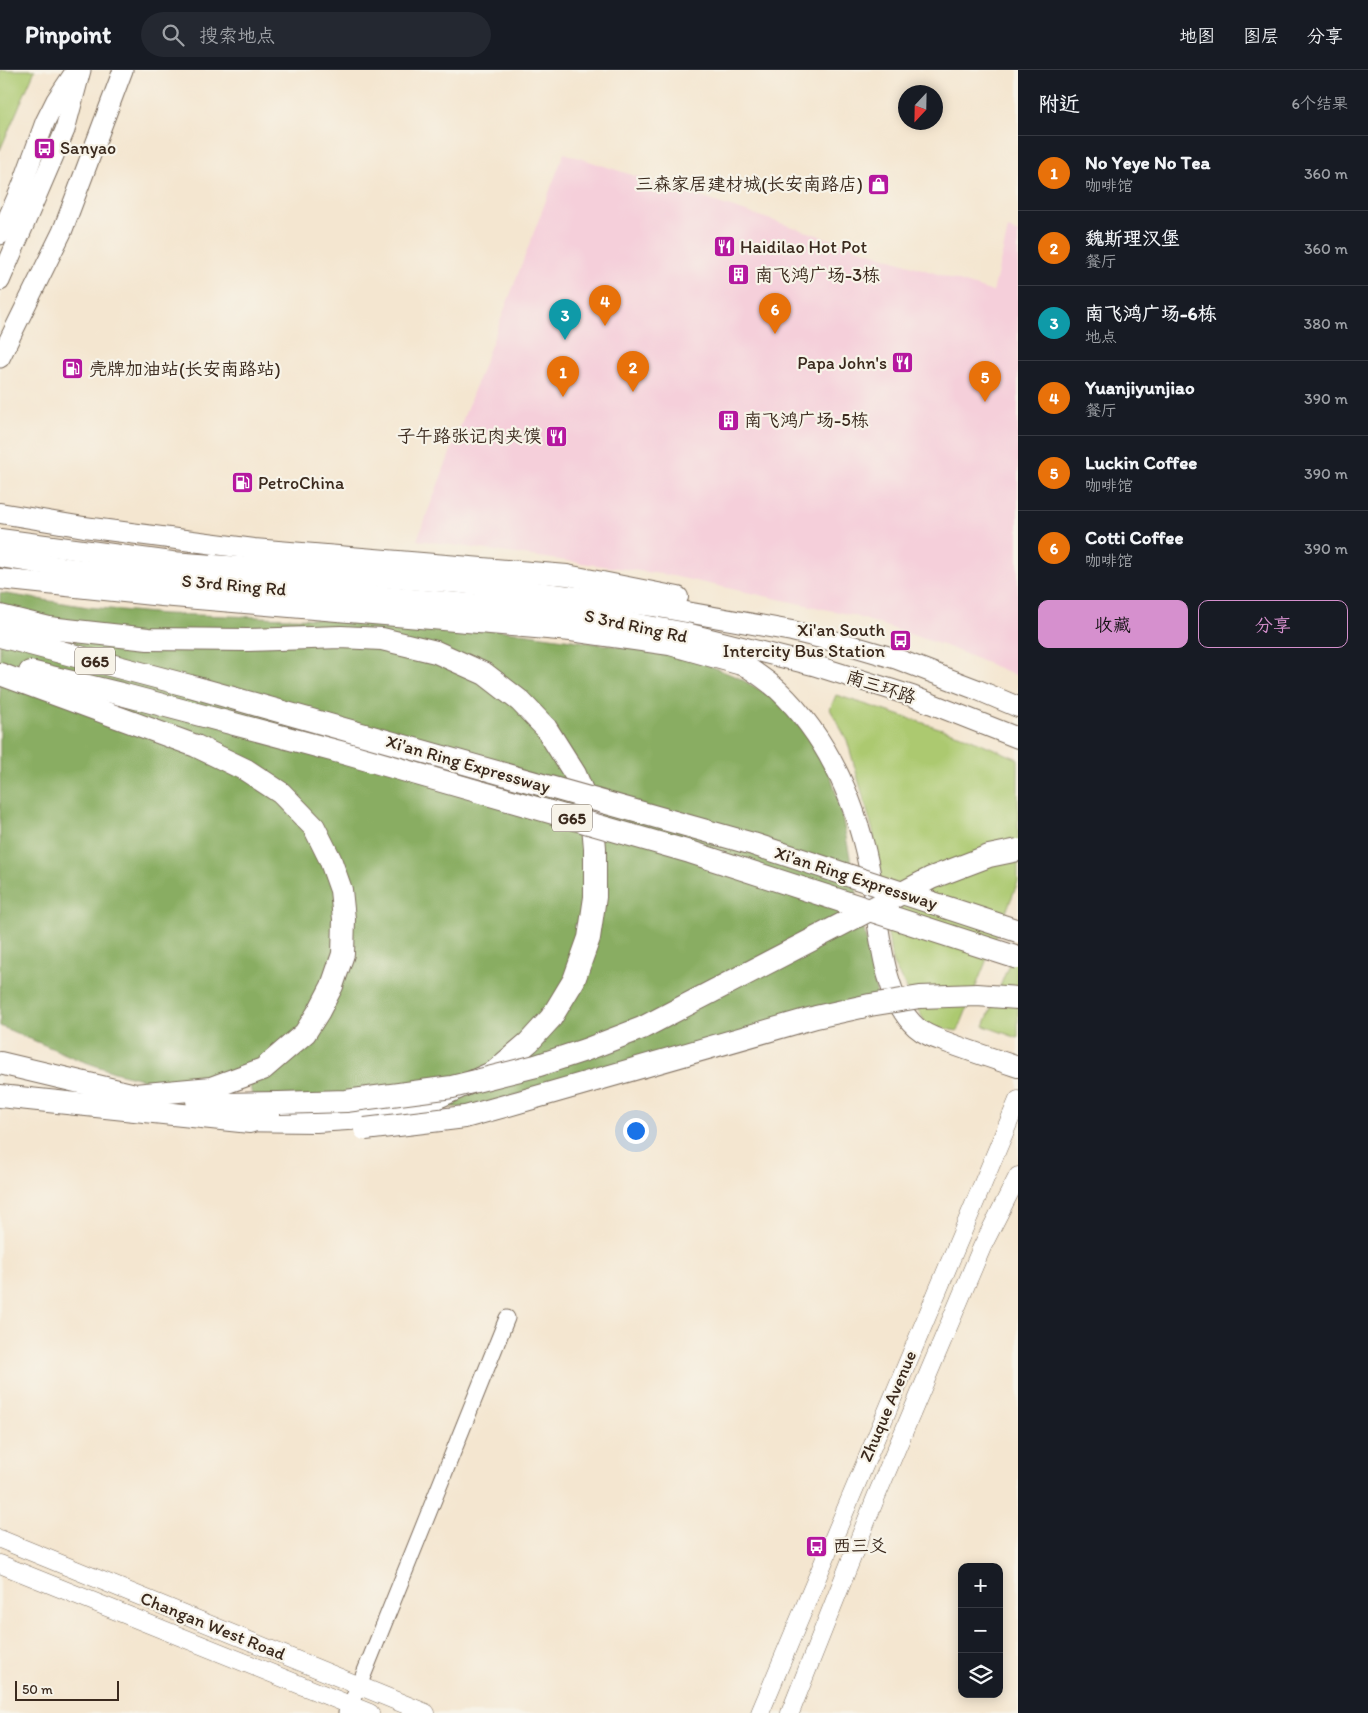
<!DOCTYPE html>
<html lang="zh">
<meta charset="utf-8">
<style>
:root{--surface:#171b24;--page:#242831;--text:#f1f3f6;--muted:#9ea1a6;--line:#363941;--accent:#d690ce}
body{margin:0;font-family:Itim,"LXGW WenKai TC",sans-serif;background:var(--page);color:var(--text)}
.controls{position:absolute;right:15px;bottom:15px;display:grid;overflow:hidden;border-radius:10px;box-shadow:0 2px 12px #0003}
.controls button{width:45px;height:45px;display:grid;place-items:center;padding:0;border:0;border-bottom:1px solid var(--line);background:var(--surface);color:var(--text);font:25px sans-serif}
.compass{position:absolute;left:898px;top:15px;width:45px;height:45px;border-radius:50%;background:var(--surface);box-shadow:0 2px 12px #0003;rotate:202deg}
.scale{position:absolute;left:15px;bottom:12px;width:104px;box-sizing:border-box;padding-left:5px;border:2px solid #3b2a1e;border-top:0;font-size:14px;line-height:18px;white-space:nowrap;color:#3b2a1e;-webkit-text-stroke:4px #f7f3e8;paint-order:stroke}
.you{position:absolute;left:635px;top:1060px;width:18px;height:18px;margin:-12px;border:4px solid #fff;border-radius:50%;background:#1a73e8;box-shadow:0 0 0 8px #1a73e833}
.badge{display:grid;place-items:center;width:32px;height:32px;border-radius:50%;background:var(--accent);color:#fff;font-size:16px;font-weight:700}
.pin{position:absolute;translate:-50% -41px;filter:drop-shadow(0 1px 2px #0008)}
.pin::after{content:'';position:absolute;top:26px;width:18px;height:15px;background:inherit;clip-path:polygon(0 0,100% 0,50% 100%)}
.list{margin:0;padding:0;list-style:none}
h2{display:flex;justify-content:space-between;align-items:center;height:65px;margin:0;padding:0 20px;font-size:21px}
h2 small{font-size:16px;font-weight:400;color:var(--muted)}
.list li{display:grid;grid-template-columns:32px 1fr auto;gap:15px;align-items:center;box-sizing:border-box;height:75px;padding:0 20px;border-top:1px solid var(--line)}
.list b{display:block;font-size:19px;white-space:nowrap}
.list p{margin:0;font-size:16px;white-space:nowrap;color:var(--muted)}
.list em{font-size:16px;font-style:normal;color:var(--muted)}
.actions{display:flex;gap:10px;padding:15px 20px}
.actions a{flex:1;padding:11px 0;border:1px solid var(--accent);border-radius:10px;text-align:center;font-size:18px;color:var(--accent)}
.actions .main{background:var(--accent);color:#111}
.icon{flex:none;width:28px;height:28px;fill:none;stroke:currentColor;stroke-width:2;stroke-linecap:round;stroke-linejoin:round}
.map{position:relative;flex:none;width:1018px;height:1643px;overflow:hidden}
header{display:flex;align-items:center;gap:30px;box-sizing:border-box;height:70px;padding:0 25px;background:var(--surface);border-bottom:1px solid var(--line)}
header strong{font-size:24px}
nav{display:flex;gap:28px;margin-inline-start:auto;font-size:18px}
.search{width:350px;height:45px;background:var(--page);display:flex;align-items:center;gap:12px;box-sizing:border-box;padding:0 18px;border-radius:28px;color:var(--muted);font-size:19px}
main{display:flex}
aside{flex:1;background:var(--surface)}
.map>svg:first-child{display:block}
</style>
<header>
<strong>Pinpoint</strong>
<div class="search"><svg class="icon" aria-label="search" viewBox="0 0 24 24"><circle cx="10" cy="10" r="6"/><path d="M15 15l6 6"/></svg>搜索地点</div>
<nav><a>地图</a><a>图层</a><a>分享</a></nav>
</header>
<main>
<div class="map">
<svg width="1018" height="1643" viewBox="0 0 1018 1643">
<rect width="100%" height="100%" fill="#f7f3e8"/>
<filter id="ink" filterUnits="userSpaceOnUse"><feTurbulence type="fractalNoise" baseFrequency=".02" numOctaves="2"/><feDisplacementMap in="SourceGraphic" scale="10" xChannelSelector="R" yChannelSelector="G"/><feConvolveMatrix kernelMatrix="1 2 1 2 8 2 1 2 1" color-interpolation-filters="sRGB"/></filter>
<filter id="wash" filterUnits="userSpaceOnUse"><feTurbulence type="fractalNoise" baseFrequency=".0096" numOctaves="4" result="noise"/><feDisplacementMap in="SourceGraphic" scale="20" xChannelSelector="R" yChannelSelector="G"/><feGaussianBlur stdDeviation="1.12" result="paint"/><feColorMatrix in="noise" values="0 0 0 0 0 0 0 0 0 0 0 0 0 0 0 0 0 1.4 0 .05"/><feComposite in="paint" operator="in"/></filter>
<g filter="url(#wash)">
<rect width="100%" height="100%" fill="#f4e6d0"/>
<!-- built -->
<path fill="#f5cfda" d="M 564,83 L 993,222 L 1008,159 L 1018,163 L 1018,606 L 951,578 L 852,545 L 668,505 L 417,470 Z"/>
<!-- green -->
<g fill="#acc970" stroke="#747a47">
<path d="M 0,0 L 35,0 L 0,80 Z"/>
<path d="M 836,625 L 964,666 L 1018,689 L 1018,812 L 958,961 L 927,956 L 892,892 L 873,761 L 847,670 L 830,639 Z"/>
<path d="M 1018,872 L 1018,968 L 984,956 Z"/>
</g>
<!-- forest -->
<path fill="#89ad62" stroke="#626c40" d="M 0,523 L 88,537 L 164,544 L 449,553 L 658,582 L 703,593 L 739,608 L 776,629 L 808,665 L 829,700 L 840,736 L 877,926 L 469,1038 L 252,1025 L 246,999 L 157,1013 L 114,1002 L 77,989 L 0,956 Z"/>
</g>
<g filter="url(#ink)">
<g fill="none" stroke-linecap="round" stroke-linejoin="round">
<defs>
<path id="tertiary" d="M 346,1643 L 359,1616 L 507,1248"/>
<g id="secondary">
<path d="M 0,1469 L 426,1643"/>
<path d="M 0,1494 L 370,1643"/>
<path d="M 760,1643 L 1018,1030"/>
<path d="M 790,1643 L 876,1427 L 982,1177 L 1018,1106"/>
</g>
<g id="primary">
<path d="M 0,165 L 21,118 L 45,52 L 56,30 L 76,0"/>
<path d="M 0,211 L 65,60 L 81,0"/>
<path d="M 0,288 L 62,162 L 123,0"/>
</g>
<g id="trunk">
<path d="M 0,443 L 84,457 L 254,479 L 567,505 L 678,527"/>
<path d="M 0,469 L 172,492 L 461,513 L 653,536 L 792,561 L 846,574 L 897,589 L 978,620 L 1018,637"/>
<path d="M 0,487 L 67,498 L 164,509 L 571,542 L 682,562 L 813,595 L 912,626 L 1018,668"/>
<path d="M 0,509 L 162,526 L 571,561 L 670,575 L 745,596"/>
<path d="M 735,589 C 750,599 765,608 778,620 C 830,669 859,739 871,808 C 879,852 881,926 916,957 C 925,965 935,968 946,972 C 970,981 994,989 1018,997"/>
</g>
<g id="motorway">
<path d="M 0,546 L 49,558 L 148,569 L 248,570 L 341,567 L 382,569 L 436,582 L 485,604 L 520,631 L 546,658 L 575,704 L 592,744 L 595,778 L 595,827 L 589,868 L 574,910 L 551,948 L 529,972 L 494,1002 L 395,1046 L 316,1051 L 235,1050"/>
<path d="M 0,566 L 190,616"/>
<path d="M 30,602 L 121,624"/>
<path d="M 0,604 L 196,676 L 246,700 L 281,723 L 314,757 L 330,789 L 341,820 L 344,849 L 343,884 L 332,916 L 319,941 L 305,963 L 263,999 L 211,1018 L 135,1025"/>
<path d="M 0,993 L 135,1025 L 148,1027"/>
<path d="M 0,1026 L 250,1052"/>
<path d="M 197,1031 L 224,1034 L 279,1033"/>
</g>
</defs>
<!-- tertiary casing -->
<use href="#tertiary" stroke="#7c6c5c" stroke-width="17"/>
<!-- secondary casing -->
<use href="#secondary" stroke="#7c6c5c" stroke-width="19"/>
<!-- primary casing -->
<use href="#primary" stroke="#7c6c5c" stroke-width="21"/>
<!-- trunk casing -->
<use href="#trunk" stroke="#7c6c5c" stroke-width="22"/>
<!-- motorway casing -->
<use href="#motorway" stroke="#7c6c5c" stroke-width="24"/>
<!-- tertiary -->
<use href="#tertiary" stroke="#fff" stroke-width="15"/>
<!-- secondary -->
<use href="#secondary" stroke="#fff" stroke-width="18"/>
<!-- primary -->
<use href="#primary" stroke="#fff" stroke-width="19"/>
<!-- trunk -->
<use href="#trunk" stroke="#fff" stroke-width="20"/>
<!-- motorway -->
<use href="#motorway" stroke="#fff" stroke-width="22"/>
<defs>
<g id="motorway-bridge">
<path d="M 190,616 L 753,774 L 1018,861"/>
<path d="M 121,624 L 347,684 L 690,782 L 1018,888"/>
<path d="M 279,1033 L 346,1031 L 452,1017 L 536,996 L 585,980 L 642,958 L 931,808 L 989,786 L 1018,780"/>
<path d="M 365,1059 L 465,1047 L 519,1032 L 816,947 L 870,935 L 920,927 L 977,925 L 1018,928"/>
</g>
</defs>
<!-- motorway-bridge casing -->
<use href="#motorway-bridge" stroke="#7c6c5c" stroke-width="24" stroke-linecap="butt"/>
<!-- motorway-bridge -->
<use href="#motorway-bridge" stroke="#fff" stroke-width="22"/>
</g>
</g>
<!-- icons -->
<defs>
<symbol id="bus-square" viewBox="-11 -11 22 22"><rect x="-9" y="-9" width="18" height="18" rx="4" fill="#b5179e" stroke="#f7f3e8"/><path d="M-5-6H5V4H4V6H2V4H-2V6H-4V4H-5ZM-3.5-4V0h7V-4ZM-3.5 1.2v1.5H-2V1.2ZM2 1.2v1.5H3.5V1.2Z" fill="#fff"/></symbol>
<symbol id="shop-square" viewBox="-11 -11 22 22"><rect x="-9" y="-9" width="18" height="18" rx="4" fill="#b5179e" stroke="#f7f3e8"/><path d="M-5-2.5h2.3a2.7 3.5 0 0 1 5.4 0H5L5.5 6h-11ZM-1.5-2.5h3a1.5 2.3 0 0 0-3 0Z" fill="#fff"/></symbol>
<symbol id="restaurant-square" viewBox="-11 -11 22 22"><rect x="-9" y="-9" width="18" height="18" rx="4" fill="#b5179e" stroke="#f7f3e8"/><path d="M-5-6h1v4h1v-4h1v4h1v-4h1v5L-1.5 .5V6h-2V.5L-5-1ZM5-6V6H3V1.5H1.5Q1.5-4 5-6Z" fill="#fff"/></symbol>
<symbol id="building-square" viewBox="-11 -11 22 22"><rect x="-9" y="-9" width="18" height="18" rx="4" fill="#b5179e" stroke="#f7f3e8"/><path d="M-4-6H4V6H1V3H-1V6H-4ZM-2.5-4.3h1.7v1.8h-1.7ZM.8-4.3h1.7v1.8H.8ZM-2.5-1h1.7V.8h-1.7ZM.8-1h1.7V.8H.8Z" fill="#fff"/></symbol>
<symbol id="fuel-square" viewBox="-11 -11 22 22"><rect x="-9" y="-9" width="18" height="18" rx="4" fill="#b5179e" stroke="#f7f3e8"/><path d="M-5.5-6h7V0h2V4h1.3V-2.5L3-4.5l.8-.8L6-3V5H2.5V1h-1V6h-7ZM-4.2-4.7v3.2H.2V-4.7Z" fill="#fff"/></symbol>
</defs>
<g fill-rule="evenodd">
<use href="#bus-square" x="32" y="66" width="25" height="25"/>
<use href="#shop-square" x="866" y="102" width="25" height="25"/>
<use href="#restaurant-square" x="712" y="164" width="25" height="25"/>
<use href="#building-square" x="726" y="192" width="25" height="25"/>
<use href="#restaurant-square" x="890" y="280" width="25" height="25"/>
<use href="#fuel-square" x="60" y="286" width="25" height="25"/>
<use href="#building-square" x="716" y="338" width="25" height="25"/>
<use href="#restaurant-square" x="544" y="354" width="25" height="25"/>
<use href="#fuel-square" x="230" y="400" width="25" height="25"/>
<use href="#bus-square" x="888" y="558" width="25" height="25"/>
<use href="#bus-square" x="804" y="1464" width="25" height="25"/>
</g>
<g text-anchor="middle" stroke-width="4.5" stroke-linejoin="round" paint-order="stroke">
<!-- shield labels -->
<g fill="#f7f3e8" stroke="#73665b" stroke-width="1">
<rect x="75" y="577.5" width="40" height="27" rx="4"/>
<rect x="552" y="734.5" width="40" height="27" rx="4"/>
</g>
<g font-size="16" font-weight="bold" fill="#3b2a1e">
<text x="95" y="597">G65</text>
<text x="572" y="754">G65</text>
</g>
<!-- poi labels -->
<g font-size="18" fill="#3b2a1e" stroke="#f7f3e8" text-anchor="start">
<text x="60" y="84">Sanyao</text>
<text x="863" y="120" text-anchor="end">三森家居建材城(长安南路店)</text>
<text x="740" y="183">Haidilao Hot Pot</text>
<text x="755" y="211">南飞鸿广场-3栋</text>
<text x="887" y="299" text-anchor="end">Papa John's</text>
<text x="89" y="305">壳牌加油站(长安南路站)</text>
<text x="744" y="356">南飞鸿广场-5栋</text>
<text x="541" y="372" text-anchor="end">子午路张记肉夹馍</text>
<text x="258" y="419">PetroChina</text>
<text x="885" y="566" text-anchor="end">Xi'an South<tspan x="885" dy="21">Intercity Bus Station</tspan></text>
<text x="833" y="1482">西三爻</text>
</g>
<!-- street labels -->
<g font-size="18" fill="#3b2a1e" stroke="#f7f3e8">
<text transform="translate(234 515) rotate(5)" y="6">S 3rd Ring Rd</text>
<text transform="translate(636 556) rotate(12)" y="6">S 3rd Ring Rd</text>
<text transform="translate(881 617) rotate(18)" y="6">南三环路</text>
<text transform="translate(468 694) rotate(16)" y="6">Xi'an Ring Expressway</text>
<text transform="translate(856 808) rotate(18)" y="6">Xi'an Ring Expressway</text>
<text transform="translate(888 1336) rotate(-67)" y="6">Zhuque Avenue</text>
<text transform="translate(213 1556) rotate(22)" y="6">Changan West Road</text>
</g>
</g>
</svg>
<div class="controls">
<button>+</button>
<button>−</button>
<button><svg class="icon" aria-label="layers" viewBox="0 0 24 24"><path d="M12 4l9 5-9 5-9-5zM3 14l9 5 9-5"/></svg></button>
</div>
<svg class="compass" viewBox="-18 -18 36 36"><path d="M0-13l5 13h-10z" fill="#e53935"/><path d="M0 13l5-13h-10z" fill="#9ea1a6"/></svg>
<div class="scale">50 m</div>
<div class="you"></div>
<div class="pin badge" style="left:563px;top:327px;background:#e8710a">1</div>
<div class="pin badge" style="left:633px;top:322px;background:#e8710a">2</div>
<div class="pin badge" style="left:565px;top:270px;background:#0f9aa8">3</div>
<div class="pin badge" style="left:605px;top:256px;background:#e8710a">4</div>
<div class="pin badge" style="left:985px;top:332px;background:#e8710a">5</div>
<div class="pin badge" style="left:775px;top:264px;background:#e8710a">6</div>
</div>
<aside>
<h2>附近<small>6个结果</small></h2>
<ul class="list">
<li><span class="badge" style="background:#e8710a">1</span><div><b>No Yeye No Tea</b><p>咖啡馆</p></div><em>360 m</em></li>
<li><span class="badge" style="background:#e8710a">2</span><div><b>魏斯理汉堡</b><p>餐厅</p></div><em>360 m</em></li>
<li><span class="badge" style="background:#0f9aa8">3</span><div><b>南飞鸿广场-6栋</b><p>地点</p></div><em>380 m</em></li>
<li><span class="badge" style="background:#e8710a">4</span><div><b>Yuanjiyunjiao</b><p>餐厅</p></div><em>390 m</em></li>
<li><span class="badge" style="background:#e8710a">5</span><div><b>Luckin Coffee</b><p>咖啡馆</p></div><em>390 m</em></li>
<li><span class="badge" style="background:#e8710a">6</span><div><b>Cotti Coffee</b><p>咖啡馆</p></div><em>390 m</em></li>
</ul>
<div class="actions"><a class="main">收藏</a><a>分享</a></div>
</aside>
</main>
